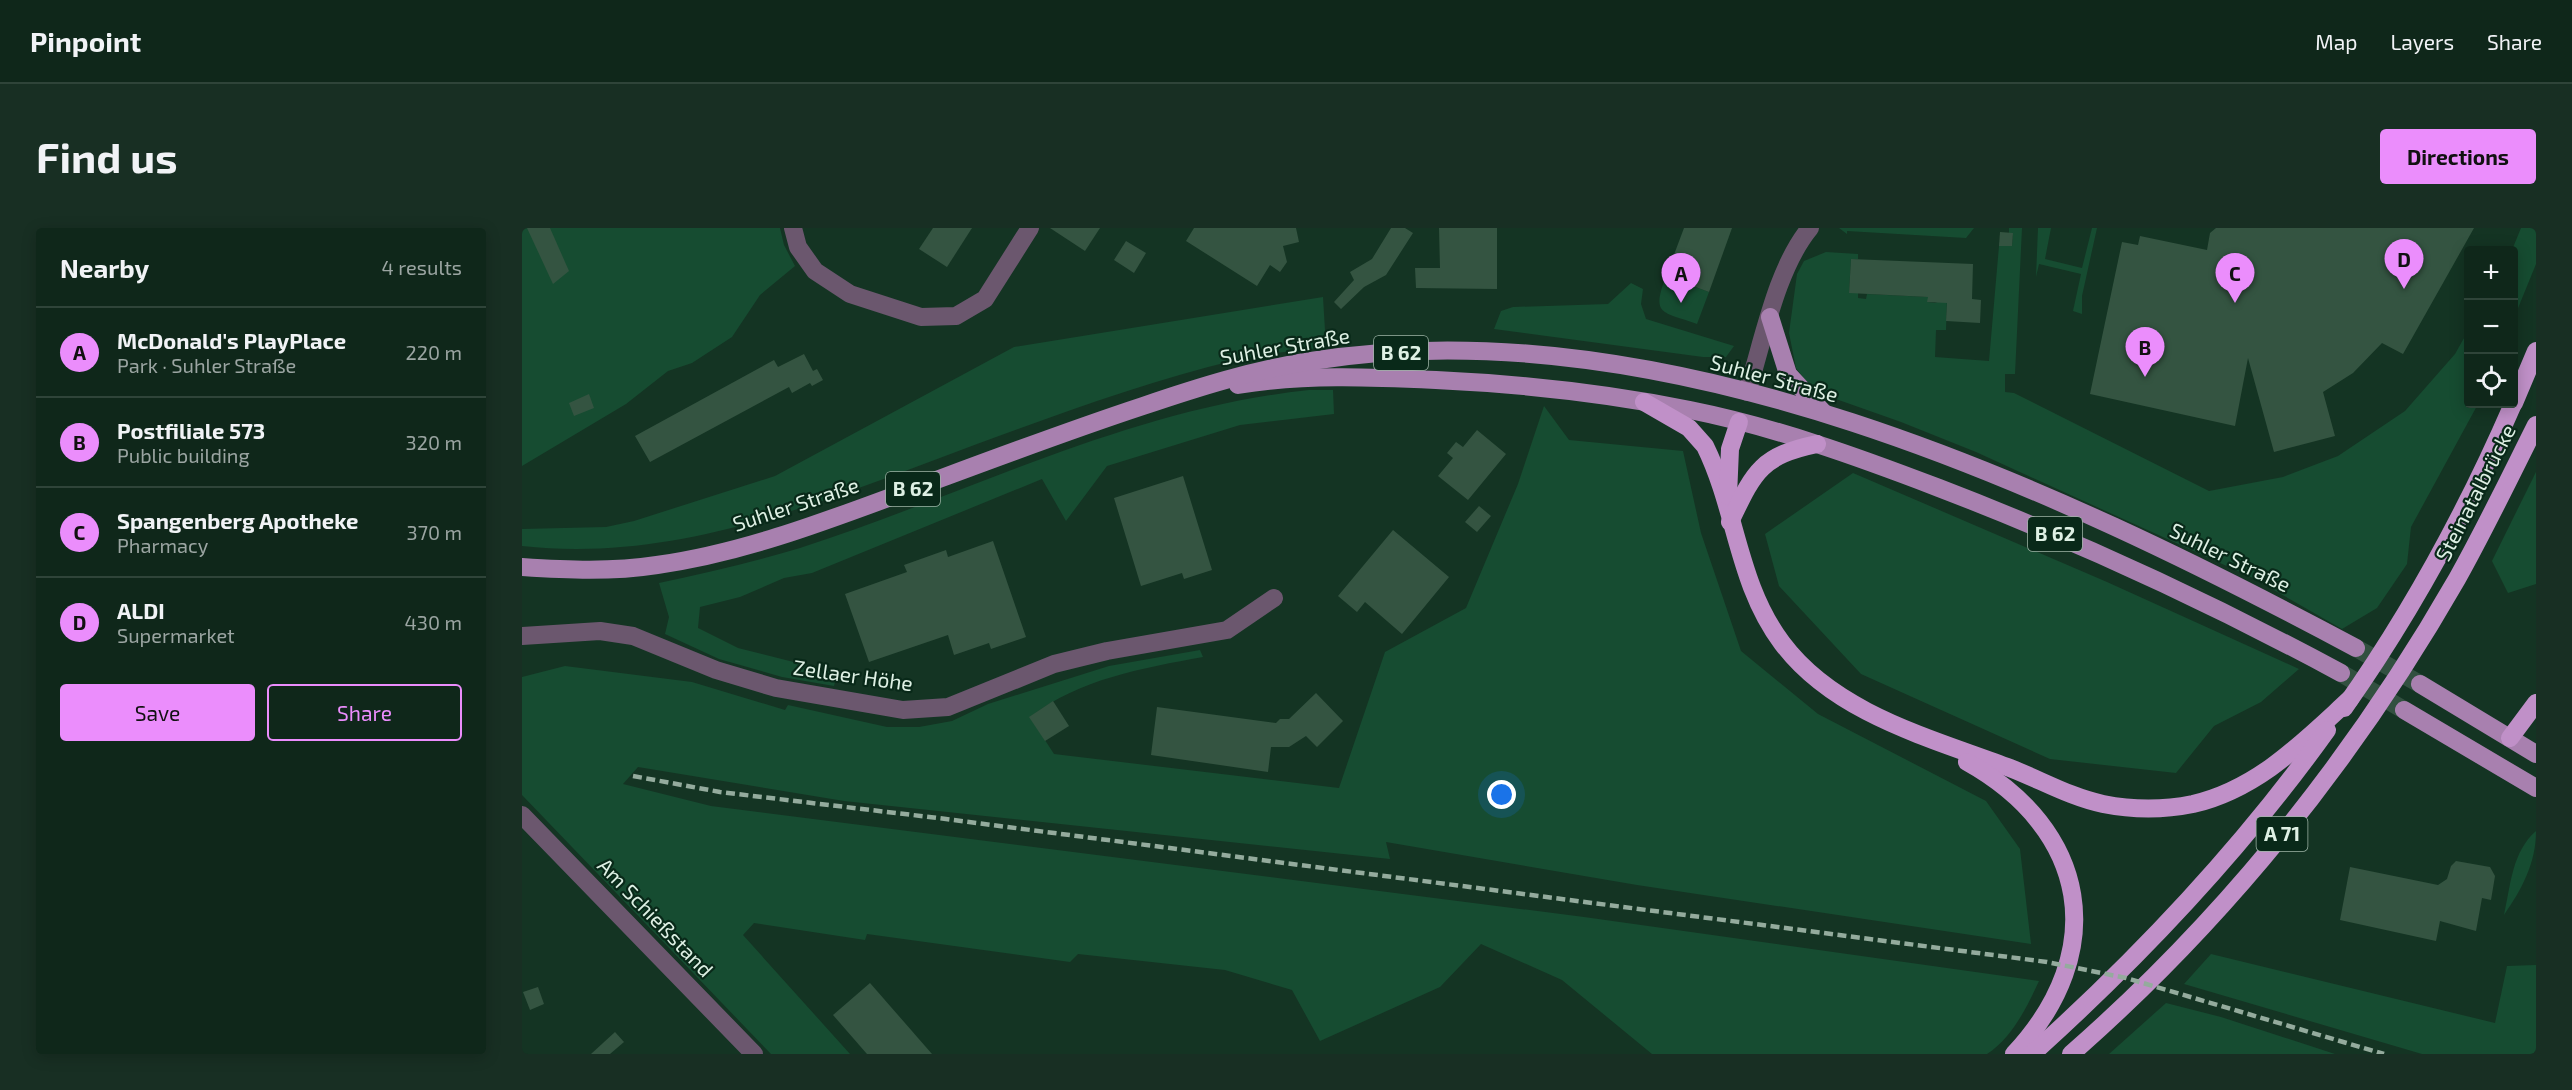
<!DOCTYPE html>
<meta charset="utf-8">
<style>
:root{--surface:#0f271a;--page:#182f23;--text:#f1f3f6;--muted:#9ba5a2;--line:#2f4439;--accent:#eb8dfc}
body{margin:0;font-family:"Exo 2",sans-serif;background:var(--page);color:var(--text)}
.controls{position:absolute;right:18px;top:18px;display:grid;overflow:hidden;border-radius:6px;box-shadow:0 3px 15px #0003}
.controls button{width:54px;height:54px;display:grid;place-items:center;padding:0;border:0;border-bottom:2px solid var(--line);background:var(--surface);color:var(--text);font:30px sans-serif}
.you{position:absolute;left:980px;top:567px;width:21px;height:21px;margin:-15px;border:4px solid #fff;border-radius:50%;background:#1a73e8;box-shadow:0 0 0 9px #1a73e833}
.badge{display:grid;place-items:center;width:39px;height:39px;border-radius:50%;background:var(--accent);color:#111;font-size:20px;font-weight:700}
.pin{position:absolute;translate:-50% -50px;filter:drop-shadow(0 2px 3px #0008)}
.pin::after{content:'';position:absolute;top:32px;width:21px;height:18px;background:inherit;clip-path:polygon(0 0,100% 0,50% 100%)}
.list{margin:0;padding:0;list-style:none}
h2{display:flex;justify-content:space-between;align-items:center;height:78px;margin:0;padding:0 24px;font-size:26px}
h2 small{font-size:20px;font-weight:400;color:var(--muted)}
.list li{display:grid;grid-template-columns:39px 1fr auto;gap:18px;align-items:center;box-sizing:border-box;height:90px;padding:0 24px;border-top:2px solid var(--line)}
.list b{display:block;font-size:22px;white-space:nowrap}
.list p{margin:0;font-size:20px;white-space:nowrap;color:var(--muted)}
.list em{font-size:20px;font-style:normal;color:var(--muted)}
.actions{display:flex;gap:12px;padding:18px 24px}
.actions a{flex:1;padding:14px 0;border:2px solid var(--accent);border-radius:6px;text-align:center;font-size:21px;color:var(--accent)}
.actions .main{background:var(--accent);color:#111}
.icon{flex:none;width:33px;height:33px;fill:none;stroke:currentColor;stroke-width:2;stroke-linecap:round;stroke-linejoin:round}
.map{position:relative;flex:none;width:2014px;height:826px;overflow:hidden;border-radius:6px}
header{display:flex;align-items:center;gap:36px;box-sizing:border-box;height:84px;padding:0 30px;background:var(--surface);border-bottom:2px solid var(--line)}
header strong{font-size:28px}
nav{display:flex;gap:33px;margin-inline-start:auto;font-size:21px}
.intro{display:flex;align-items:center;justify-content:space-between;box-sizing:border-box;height:144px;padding:0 36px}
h1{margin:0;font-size:42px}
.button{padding:15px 27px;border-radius:6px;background:var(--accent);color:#111;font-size:21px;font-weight:700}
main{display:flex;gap:36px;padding:0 36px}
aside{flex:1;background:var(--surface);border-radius:6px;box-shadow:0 3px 15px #0003}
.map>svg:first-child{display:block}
</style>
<header>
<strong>Pinpoint</strong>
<nav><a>Map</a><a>Layers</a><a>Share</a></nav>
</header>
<div class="intro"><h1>Find us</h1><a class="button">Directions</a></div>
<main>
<aside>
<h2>Nearby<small>4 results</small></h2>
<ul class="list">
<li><span class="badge">A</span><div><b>McDonald's PlayPlace</b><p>Park · Suhler Straße</p></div><em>220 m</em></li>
<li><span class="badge">B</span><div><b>Postfiliale 573</b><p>Public building</p></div><em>320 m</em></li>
<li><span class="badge">C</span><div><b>Spangenberg Apotheke</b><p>Pharmacy</p></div><em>370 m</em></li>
<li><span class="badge">D</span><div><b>ALDI</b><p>Supermarket</p></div><em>430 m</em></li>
</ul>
<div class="actions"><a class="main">Save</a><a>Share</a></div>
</aside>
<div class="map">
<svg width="2014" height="826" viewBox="0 0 2014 826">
<rect width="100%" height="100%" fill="#143423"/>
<!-- green -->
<g fill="#164c31">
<path d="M 0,0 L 258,0 L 262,17 L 273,38 L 238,67 L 210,109 L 170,135 L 146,143 L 104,176 L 0,238 Z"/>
<path d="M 1317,0 L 1452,0 L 1444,10 L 1325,3 L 1325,6 Z"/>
<path d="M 1487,0 L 1500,0 L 1493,146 L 1483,146 L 1483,164 L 1492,165 L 1687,263 L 1761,249 L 1816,228 L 1883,183 L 1933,126 L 1946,103 L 1946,176 L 1956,176 L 1889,299 L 1885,336 L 1855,380 L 1820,401 L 1731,350 L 1454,224 L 1379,194 L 1311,170 L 1287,157 L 1274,140 L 1267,105 L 1275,46 L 1282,33 L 1304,24 L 1336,26 L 1336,31 L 1329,31 L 1327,65 L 1336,65 L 1336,70 L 1344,71 L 1345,66 L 1406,69 L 1406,74 L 1413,75 L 1425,70 L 1424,102 L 1414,102 L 1413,129 L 1467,133 L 1477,18 L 1490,18 L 1491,5 L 1487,5 Z"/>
<path d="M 1516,0 L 1529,0 L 1523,31 L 1560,40 L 1570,0 L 1575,0 L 1560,68 L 1560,86 L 1551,83 L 1559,46 L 1517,36 L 1514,49 Z"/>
<path d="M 1999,0 L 2014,0 L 2014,36 L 1992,90 L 1990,22 Z"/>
<path d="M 1144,48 L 1187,64 L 1175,96 C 1140,83 1129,88 1144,48 Z"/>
<path d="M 1109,55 L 1121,61 L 1119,76 L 1124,91 L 1212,118 L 1204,129 L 1181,129 L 972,101 L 979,83 L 991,79 L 1086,76 Z"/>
<path d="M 801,69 L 804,119 C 774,123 743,125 714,132 C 626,153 540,185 455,216 C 309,270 159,336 0,318 L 0,301 L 84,299 L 112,293 L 253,248 L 492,119 Z"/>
<path d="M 787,162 L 811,162 L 812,186 L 718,197 L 585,238 L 544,293 L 520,251 L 290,345 L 262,350 L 218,369 L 178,379 L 176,400 L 216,420 L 315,445 L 312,458 L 260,449 L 197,431 L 143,406 L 147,389 L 137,355 C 185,345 231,334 278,320 C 448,265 607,181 787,162 Z"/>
<path d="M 1022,178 L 1047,212 L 1161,223 L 1179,305 L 1219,423 L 1296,486 L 1464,573 L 1498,621 L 1509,716 L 1115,657 L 864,614 L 868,631 L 322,573 L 116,539 L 101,556 L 189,578 L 1062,689 L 1517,753 C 1505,779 1490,810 1465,826 L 1130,826 L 1040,752 L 959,716 L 918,759 L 798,813 L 770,762 L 703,742 L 556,726 L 548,734 L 345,706 L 343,712 L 232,695 L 221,707 L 328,826 L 249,826 L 0,567 L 0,449 L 43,438 L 170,454 L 263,482 L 266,477 L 365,499 L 397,499 L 430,493 L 466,476 L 587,438 L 678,422 L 681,429 C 621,440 557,451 508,489 L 532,526 L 817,560 L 863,424 L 944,380 L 996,256 Z"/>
<path d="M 2014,244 L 2014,356 L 1986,365 L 1970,333 Z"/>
<path d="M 1331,245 L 1585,354 L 1777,441 L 1739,474 L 1692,498 L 1654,545 L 1528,531 L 1339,446 L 1257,358 L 1243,306 Z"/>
<path d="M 2014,603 C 2014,635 2000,661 1982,687 C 1989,656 1990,624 2014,603 Z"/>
<path d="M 1689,726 L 1973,795 L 1985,738 L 2014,737 L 2014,826 L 1900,826 L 1662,756 Z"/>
<path d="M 1644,775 L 1699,789 L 1813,826 L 1587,826 Z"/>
</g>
<!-- building -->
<g fill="#345441">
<path d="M 5,0 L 28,0 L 47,43 L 31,56 Z"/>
<path d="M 411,0 L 450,0 L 425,39 L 397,21 Z"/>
<path d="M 528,0 L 578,0 L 563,23 Z"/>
<path d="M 672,0 L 774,0 L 777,14 L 761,18 L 765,34 L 758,44 L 748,37 L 735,58 L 664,13 Z"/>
<path d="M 869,0 L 883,0 L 891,5 L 864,47 L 842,59 L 819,81 L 812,74 L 832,52 L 828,44 L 850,31 Z"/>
<path d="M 917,0 L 975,0 L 975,61 L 894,60 L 893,40 L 918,40 Z"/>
<path d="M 1162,0 L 1210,0 L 1187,64 L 1144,48 Z"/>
<path d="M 1694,0 L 1952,0 L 1881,126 L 1860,115 L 1831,145 L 1801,164 L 1813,208 L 1752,224 L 1726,130 L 1713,198 L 1568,166 L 1600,14 L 1616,17 L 1618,8 L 1685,22 L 1688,5 Z"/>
<path d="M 1478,4 L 1491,5 L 1490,18 L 1477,18 Z"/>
<path d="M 604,13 L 624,25 L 612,45 L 592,32 Z"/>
<path d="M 1329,31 L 1451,36 L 1450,71 L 1459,72 L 1458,95 L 1424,93 L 1425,75 L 1405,74 L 1406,69 L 1327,65 Z"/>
<path d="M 282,126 L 291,143 L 295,141 L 301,152 L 290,158 L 288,155 L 270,165 L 267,159 L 128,234 L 113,208 L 252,132 L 256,139 Z"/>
<path d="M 67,166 L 72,180 L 52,188 L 47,175 Z"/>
<path d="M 955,202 L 984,226 L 946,272 L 916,248 L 931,230 L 925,225 L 934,214 L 941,219 Z"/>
<path d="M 661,248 L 690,342 L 662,351 L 660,345 L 619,358 L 592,270 Z"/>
<path d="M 957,278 L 969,288 L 955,304 L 943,294 Z"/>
<path d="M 871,302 L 927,349 L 880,406 L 843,374 L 835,384 L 816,368 Z"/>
<path d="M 471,313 L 504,409 L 469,421 L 467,415 L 432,427 L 426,407 L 347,434 L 323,366 L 385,344 L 382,337 L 424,322 L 426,329 Z"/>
<path d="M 794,465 L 821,493 L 795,519 L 784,508 L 767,519 L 749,519 L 746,544 L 629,527 L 635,479 L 754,495 L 758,491 L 767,491 Z"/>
<path d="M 531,473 L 547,498 L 523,513 L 507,489 Z"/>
<path d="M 1934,633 L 1968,639 L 1973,648 L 1969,672 L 1960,670 L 1954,703 L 1918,693 L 1914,713 L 1818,692 L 1828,639 L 1916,657 L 1925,651 L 1929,638 Z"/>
<path d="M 348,755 L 410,826 L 345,826 L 311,787 Z"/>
<path d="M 16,759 L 22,776 L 8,782 L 1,764 Z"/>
<path d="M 93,804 L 102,814 L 88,826 L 69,826 Z"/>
</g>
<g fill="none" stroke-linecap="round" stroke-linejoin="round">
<!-- major-tunnel -->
<g stroke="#325040" stroke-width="18" stroke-dasharray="18 9" stroke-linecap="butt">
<path d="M 1834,420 L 1898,456"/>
<path d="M 1819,445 L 1882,482"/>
</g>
<!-- minor -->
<g stroke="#6b576e" stroke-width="18">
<path d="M 271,0 L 276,19 L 293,43 L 328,66 L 399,89 L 434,88 L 463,71 L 508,0"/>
<path d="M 1225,164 C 1241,114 1254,41 1288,0"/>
<path d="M 0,408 L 78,403 L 111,408 L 194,442 L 254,460 L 381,482 L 426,479 L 532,436 L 585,423 L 705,402 L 752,370"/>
<path d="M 0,587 L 232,826"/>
</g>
<!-- major -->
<g stroke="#a880af" stroke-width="18">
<path d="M 1248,89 L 1266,146 L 1302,185"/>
<path d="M 716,157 C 781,146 849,149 914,152 C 1000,156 1083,165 1168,182 C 1253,199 1336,229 1417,260 C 1555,313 1689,375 1819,445"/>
<path d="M 0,339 C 45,342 90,344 135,337 C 221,325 304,293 385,263 C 463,234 542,204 621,178 C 677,159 731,142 789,133 C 1142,76 1531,258 1834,420"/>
<path d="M 1898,456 L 2014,526"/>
<path d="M 1882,482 L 2014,560"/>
</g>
<!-- highway -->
<g stroke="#c090c8" stroke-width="18">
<path d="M 1122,174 L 1167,200 L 1183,218 C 1215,283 1215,355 1260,415 C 1313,486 1409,510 1488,540 C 1519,552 1548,569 1581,576 C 1611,582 1642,582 1671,576 C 1736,561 1781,514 1828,471"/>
<path d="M 1992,175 L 2014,123"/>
<path d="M 1206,268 L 1208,221 L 1217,194"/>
<path d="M 1208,294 C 1232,244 1238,228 1295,216"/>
<path d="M 1822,480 C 1889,385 1945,282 1991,176"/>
<path d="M 1988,510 L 2014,475"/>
<path d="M 1445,534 C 1567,602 1588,723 1492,826"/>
<path d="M 1510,826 C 1620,727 1719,622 1805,502"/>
<path d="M 1549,826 C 1703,691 1833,529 1935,351 C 1963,301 1988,249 2014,197"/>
</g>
<!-- rail -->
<path stroke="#94ab9d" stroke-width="4.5" stroke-dasharray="9 4.5" stroke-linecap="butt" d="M 111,548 L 198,564 L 424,591 L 1525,734 L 1604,750 L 1862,826"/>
</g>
<g text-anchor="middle" stroke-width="4.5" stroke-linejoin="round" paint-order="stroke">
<!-- shield labels -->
<g fill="#092919" stroke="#9eb4a7" stroke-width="1.5">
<rect x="852" y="108" width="54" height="34" rx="4.5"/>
<rect x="364" y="244" width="54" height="34" rx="4.5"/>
<rect x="1506" y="289" width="54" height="34" rx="4.5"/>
<rect x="1734.5" y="589" width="51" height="34" rx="4.5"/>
</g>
<g font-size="20" font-weight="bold" fill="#def0e4">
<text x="879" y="132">B 62</text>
<text x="391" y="268">B 62</text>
<text x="1533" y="313">B 62</text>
<text x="1760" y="613">A 71</text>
</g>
<!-- street labels -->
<g font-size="21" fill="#def0e4" stroke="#092919">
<text transform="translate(763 119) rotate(-10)" y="7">Suhler Straße</text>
<text transform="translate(1252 151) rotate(15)" y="7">Suhler Straße</text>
<text transform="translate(1954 265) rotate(-63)" y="7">Steinatalbrücke</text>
<text transform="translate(274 277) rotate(-18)" y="7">Suhler Straße</text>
<text transform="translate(1708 330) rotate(26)" y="7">Suhler Straße</text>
<text transform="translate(331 448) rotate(8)" y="7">Zellaer Höhe</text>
<text transform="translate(133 690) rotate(46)" y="7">Am Schießstand</text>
</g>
</g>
</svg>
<div class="controls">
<button>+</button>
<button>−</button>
<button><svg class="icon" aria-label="locate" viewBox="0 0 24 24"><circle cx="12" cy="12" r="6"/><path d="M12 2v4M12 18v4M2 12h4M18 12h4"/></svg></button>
</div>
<div class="you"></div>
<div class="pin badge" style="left:1159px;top:75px">A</div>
<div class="pin badge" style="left:1623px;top:149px">B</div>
<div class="pin badge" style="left:1713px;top:75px">C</div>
<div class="pin badge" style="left:1882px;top:61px">D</div>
</div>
</main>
